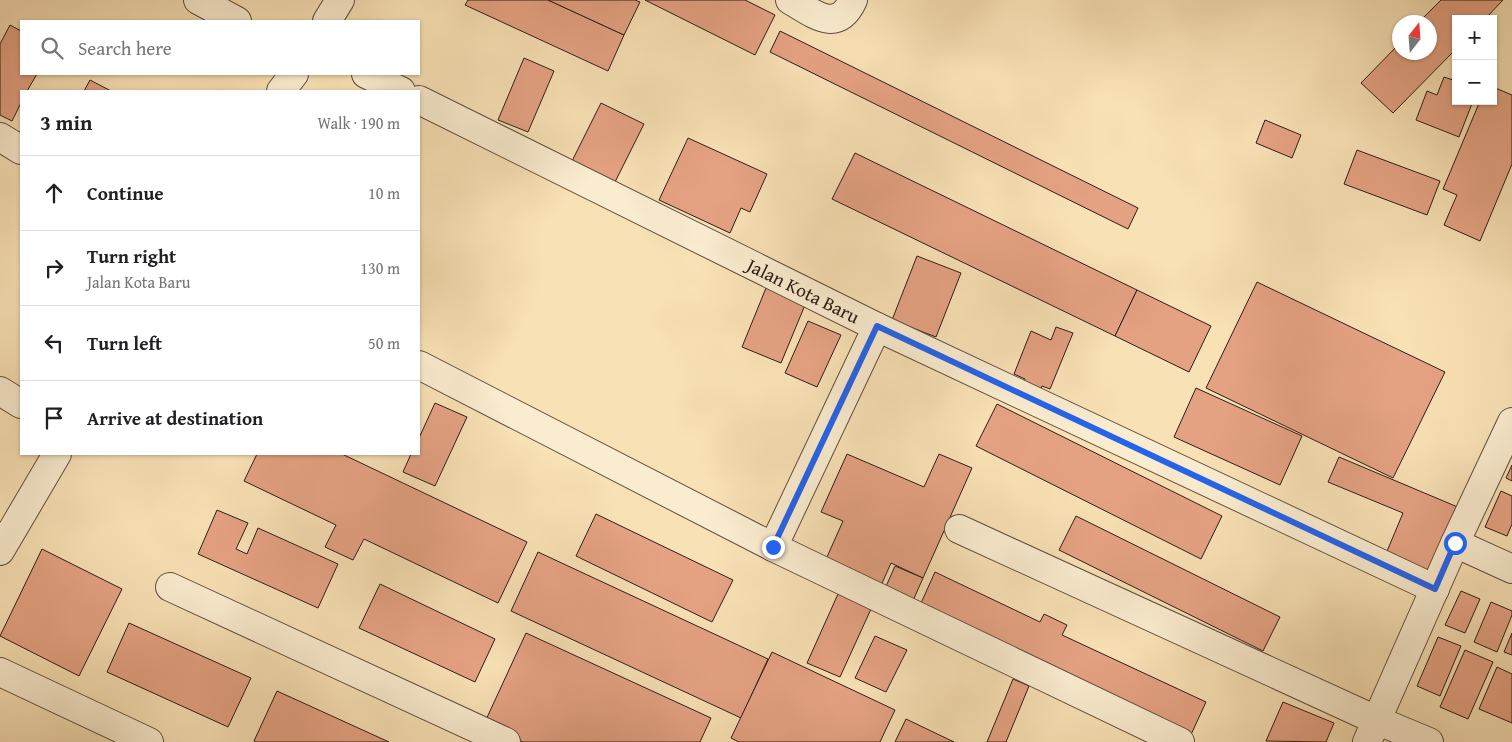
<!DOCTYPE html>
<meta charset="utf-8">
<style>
:root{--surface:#fff;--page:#f6f6f6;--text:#202124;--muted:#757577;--line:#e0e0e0}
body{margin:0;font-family:"Gentium Book Plus",serif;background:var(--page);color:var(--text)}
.controls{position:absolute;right:15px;top:15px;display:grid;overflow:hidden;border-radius:0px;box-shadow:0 1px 4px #0004}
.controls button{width:45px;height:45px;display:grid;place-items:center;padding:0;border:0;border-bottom:1px solid var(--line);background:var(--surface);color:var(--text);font:25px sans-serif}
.compass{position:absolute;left:1392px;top:15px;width:45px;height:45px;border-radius:50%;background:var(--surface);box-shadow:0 1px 4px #0004;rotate:17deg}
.stop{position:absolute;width:15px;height:15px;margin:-11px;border:4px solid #2563eb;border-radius:50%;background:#fff}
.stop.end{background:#2563eb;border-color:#fff;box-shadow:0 1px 5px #0008}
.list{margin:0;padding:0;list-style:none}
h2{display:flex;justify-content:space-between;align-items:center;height:65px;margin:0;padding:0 20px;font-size:21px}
h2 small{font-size:16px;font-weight:400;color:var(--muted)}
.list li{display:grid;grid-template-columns:32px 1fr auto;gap:15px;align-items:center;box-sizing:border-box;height:75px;padding:0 20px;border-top:1px solid var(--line)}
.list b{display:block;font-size:19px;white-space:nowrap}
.list p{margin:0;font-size:16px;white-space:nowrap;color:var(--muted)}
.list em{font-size:16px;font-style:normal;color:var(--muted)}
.icon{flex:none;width:28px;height:28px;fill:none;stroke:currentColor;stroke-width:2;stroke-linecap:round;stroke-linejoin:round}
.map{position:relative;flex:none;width:1512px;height:742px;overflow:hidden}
.search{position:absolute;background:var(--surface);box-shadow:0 1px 4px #0004;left:20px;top:20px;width:400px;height:55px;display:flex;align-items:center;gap:12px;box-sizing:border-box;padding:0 18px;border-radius:0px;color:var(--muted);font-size:19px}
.panel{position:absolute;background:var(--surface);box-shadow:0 1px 4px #0004;left:20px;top:90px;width:400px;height:365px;border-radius:0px}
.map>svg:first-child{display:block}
</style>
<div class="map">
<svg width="1512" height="742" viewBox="0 0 1512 742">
<rect width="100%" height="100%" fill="#f8e1b5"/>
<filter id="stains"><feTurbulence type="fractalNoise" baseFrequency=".004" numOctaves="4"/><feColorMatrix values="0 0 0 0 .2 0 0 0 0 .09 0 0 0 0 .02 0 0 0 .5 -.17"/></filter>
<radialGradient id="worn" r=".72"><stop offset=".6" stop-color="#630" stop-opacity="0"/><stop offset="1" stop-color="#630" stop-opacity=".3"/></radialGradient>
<!-- building -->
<g fill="#e5a283" stroke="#2d1d16">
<path d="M 468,0 L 548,0 L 624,35 L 608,71 L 465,5 Z"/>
<path d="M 548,0 L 635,0 L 640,2 L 624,35 Z"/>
<path d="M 645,0 L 745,0 L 775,15 L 755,55 Z"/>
<path d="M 1441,0 L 1503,0 L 1485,19 L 1456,19 L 1456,49 L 1393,113 L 1361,83 L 1400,43 L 1400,52 L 1430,52 L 1430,22 L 1419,22 Z"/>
<path d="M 10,25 L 21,31 L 21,74 L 37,74 L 27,91 L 21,91 L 21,103 L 12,121 L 0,115 L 0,44 Z"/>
<path d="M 780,31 L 1138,208 L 1128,229 L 770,52 Z"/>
<path d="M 524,58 L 554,71 L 528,132 L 498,120 Z"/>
<path d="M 1444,77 L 1456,81 L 1456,101 L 1473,101 L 1459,137 L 1416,120 L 1427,91 L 1437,95 Z"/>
<path d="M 90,80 L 111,91 L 84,91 Z"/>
<path d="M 1493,87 L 1512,95 L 1512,164 L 1480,241 L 1444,225 L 1457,195 L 1443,189 L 1480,101 L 1493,101 Z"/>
<path d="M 601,103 L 644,124 L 614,184 L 571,163 Z"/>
<path d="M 1265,120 L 1301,135 L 1292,158 L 1256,143 Z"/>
<path d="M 688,138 L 767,174 L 750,212 L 741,208 L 730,233 L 659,200 Z"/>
<path d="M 1357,150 L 1440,181 L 1427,215 L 1344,184 Z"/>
<path d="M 855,153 L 1137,290 L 1115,336 L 832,199 Z"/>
<path d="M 917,256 L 961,273 L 936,337 L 892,320 Z"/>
<path d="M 1257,282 L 1445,372 L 1393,478 L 1206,388 Z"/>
<path d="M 766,288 L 805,305 L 781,363 L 742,347 Z"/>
<path d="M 1137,290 L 1211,326 L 1189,372 L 1115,336 Z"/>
<path d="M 808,321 L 841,335 L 817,387 L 785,373 Z"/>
<path d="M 1056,327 L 1073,333 L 1050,389 L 1042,386 L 1040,391 L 1023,384 L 1025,379 L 1014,374 L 1031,331 L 1051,340 Z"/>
<path d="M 1196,388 L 1302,436 L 1280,485 L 1174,437 Z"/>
<path d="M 435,403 L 467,417 L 435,486 L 403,472 L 411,454 L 419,454 L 419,438 Z"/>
<path d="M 997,404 L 1222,516 L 1201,559 L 976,446 Z"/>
<path d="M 257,454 L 342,454 L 527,542 L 498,603 L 364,539 L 353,560 L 325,547 L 336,525 L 244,481 Z"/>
<path d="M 847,454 L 924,487 L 939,454 L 972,468 L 923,578 L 891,563 L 879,590 L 823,566 L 843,521 L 821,512 Z"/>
<path d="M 1339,457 L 1460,508 L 1432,575 L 1385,556 L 1403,513 L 1328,482 Z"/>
<path d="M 1512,465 L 1512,481 L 1506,478 Z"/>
<path d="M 1501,491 L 1512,496 L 1512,524 L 1507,536 L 1485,527 Z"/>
<path d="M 217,510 L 248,523 L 236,549 L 247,554 L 258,528 L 338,564 L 318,608 L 198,554 Z"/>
<path d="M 596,514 L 733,580 L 712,622 L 576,556 Z"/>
<path d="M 1076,516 L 1280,617 L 1263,651 L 1059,550 Z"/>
<path d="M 42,549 L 122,589 L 79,676 L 0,636 Z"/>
<path d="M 538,552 L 768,659 L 741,718 L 511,611 Z"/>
<path d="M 895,566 L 923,578 L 912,603 L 884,591 Z"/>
<path d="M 935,572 L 1040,622 L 1044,614 L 1067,625 L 1062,635 L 1206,702 L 1189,739 L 917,612 Z"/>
<path d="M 380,584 L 495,639 L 475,682 L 359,628 Z"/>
<path d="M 1461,591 L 1480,599 L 1465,633 L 1445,625 Z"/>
<path d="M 838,594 L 871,609 L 840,677 L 807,663 Z"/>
<path d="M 1491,602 L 1512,611 L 1512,615 L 1497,652 L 1474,642 Z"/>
<path d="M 129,623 L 251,678 L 228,727 L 107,672 Z"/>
<path d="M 526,633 L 711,718 L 700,742 L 523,742 L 484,724 Z"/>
<path d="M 1512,633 L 1512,655 L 1504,652 Z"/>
<path d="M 875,636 L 907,650 L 886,692 L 855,678 Z"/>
<path d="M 1438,637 L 1461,646 L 1440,696 L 1417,686 Z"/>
<path d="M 1465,650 L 1493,662 L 1468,719 L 1440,707 Z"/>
<path d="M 772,652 L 895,710 L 880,742 L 739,742 L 731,738 Z"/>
<path d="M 1497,667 L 1512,674 L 1512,723 L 1479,709 Z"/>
<path d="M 1013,679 L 1029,686 L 1006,742 L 987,742 Z"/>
<path d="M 277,691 L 389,742 L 256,742 L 254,741 Z"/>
<path d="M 1283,702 L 1334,723 L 1326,742 L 1266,741 Z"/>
<path d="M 906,719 L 954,742 L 895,742 Z"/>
</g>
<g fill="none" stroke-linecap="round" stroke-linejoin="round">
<defs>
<g id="street">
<path d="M 198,0 L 237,21"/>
<path d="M 790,0 C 813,13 837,35 853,0"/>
<path d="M 327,21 L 340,0"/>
<path d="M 366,74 L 401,91"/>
<path d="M 281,91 L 294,74"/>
<path id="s1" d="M 419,100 L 877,327 L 1435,589"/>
<path d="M 0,137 L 21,150"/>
<path d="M 419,365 L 773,547 L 1180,742"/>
<path d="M 0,391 L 21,404"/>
<path d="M 959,529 L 1376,720 L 1429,742"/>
<path d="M 1455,543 L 1512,569"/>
<path d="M 773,547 L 877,327"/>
<path d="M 0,551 L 57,454"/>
<path d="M 170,587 L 506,742"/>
<path d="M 0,672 L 149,742"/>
<path d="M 1367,742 L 1455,543 L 1512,422"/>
</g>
</defs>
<!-- street casing -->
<use href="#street" stroke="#604e3e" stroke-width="30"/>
<!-- street -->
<use href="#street" stroke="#faeccf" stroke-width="28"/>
</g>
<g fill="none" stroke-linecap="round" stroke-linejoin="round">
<!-- route -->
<path stroke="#2563eb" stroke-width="6" d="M 773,547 L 877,326 L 1435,589 L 1455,543"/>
</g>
<g text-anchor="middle" stroke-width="4.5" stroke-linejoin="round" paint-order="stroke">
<!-- street labels -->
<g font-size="19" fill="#2d1d16" stroke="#faeccf">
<text dy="7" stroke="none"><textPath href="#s1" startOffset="429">Jalan Kota Baru</textPath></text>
</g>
</g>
<rect width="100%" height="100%" filter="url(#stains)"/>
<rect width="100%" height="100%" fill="url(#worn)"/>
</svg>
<div class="controls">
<button>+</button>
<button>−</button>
</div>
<svg class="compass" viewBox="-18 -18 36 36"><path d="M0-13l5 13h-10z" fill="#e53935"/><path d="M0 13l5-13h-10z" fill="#757577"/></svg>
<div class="stop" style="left:1455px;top:543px"></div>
<div class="stop end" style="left:773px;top:547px"></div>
<div class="search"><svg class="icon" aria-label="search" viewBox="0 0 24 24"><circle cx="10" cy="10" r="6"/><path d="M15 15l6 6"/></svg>Search here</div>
<section class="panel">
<h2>3 min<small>Walk · 190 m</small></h2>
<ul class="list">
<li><svg class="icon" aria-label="ahead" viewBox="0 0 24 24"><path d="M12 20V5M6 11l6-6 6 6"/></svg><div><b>Continue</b></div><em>10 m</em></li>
<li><svg class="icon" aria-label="right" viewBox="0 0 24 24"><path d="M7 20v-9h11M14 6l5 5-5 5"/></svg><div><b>Turn right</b><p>Jalan Kota Baru</p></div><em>130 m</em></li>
<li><svg class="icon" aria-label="left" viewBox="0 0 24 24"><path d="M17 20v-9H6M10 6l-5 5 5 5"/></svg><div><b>Turn left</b></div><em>50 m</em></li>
<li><svg class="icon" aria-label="arrive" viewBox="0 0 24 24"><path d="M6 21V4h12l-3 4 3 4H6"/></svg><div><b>Arrive at destination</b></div></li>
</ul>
</section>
</div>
